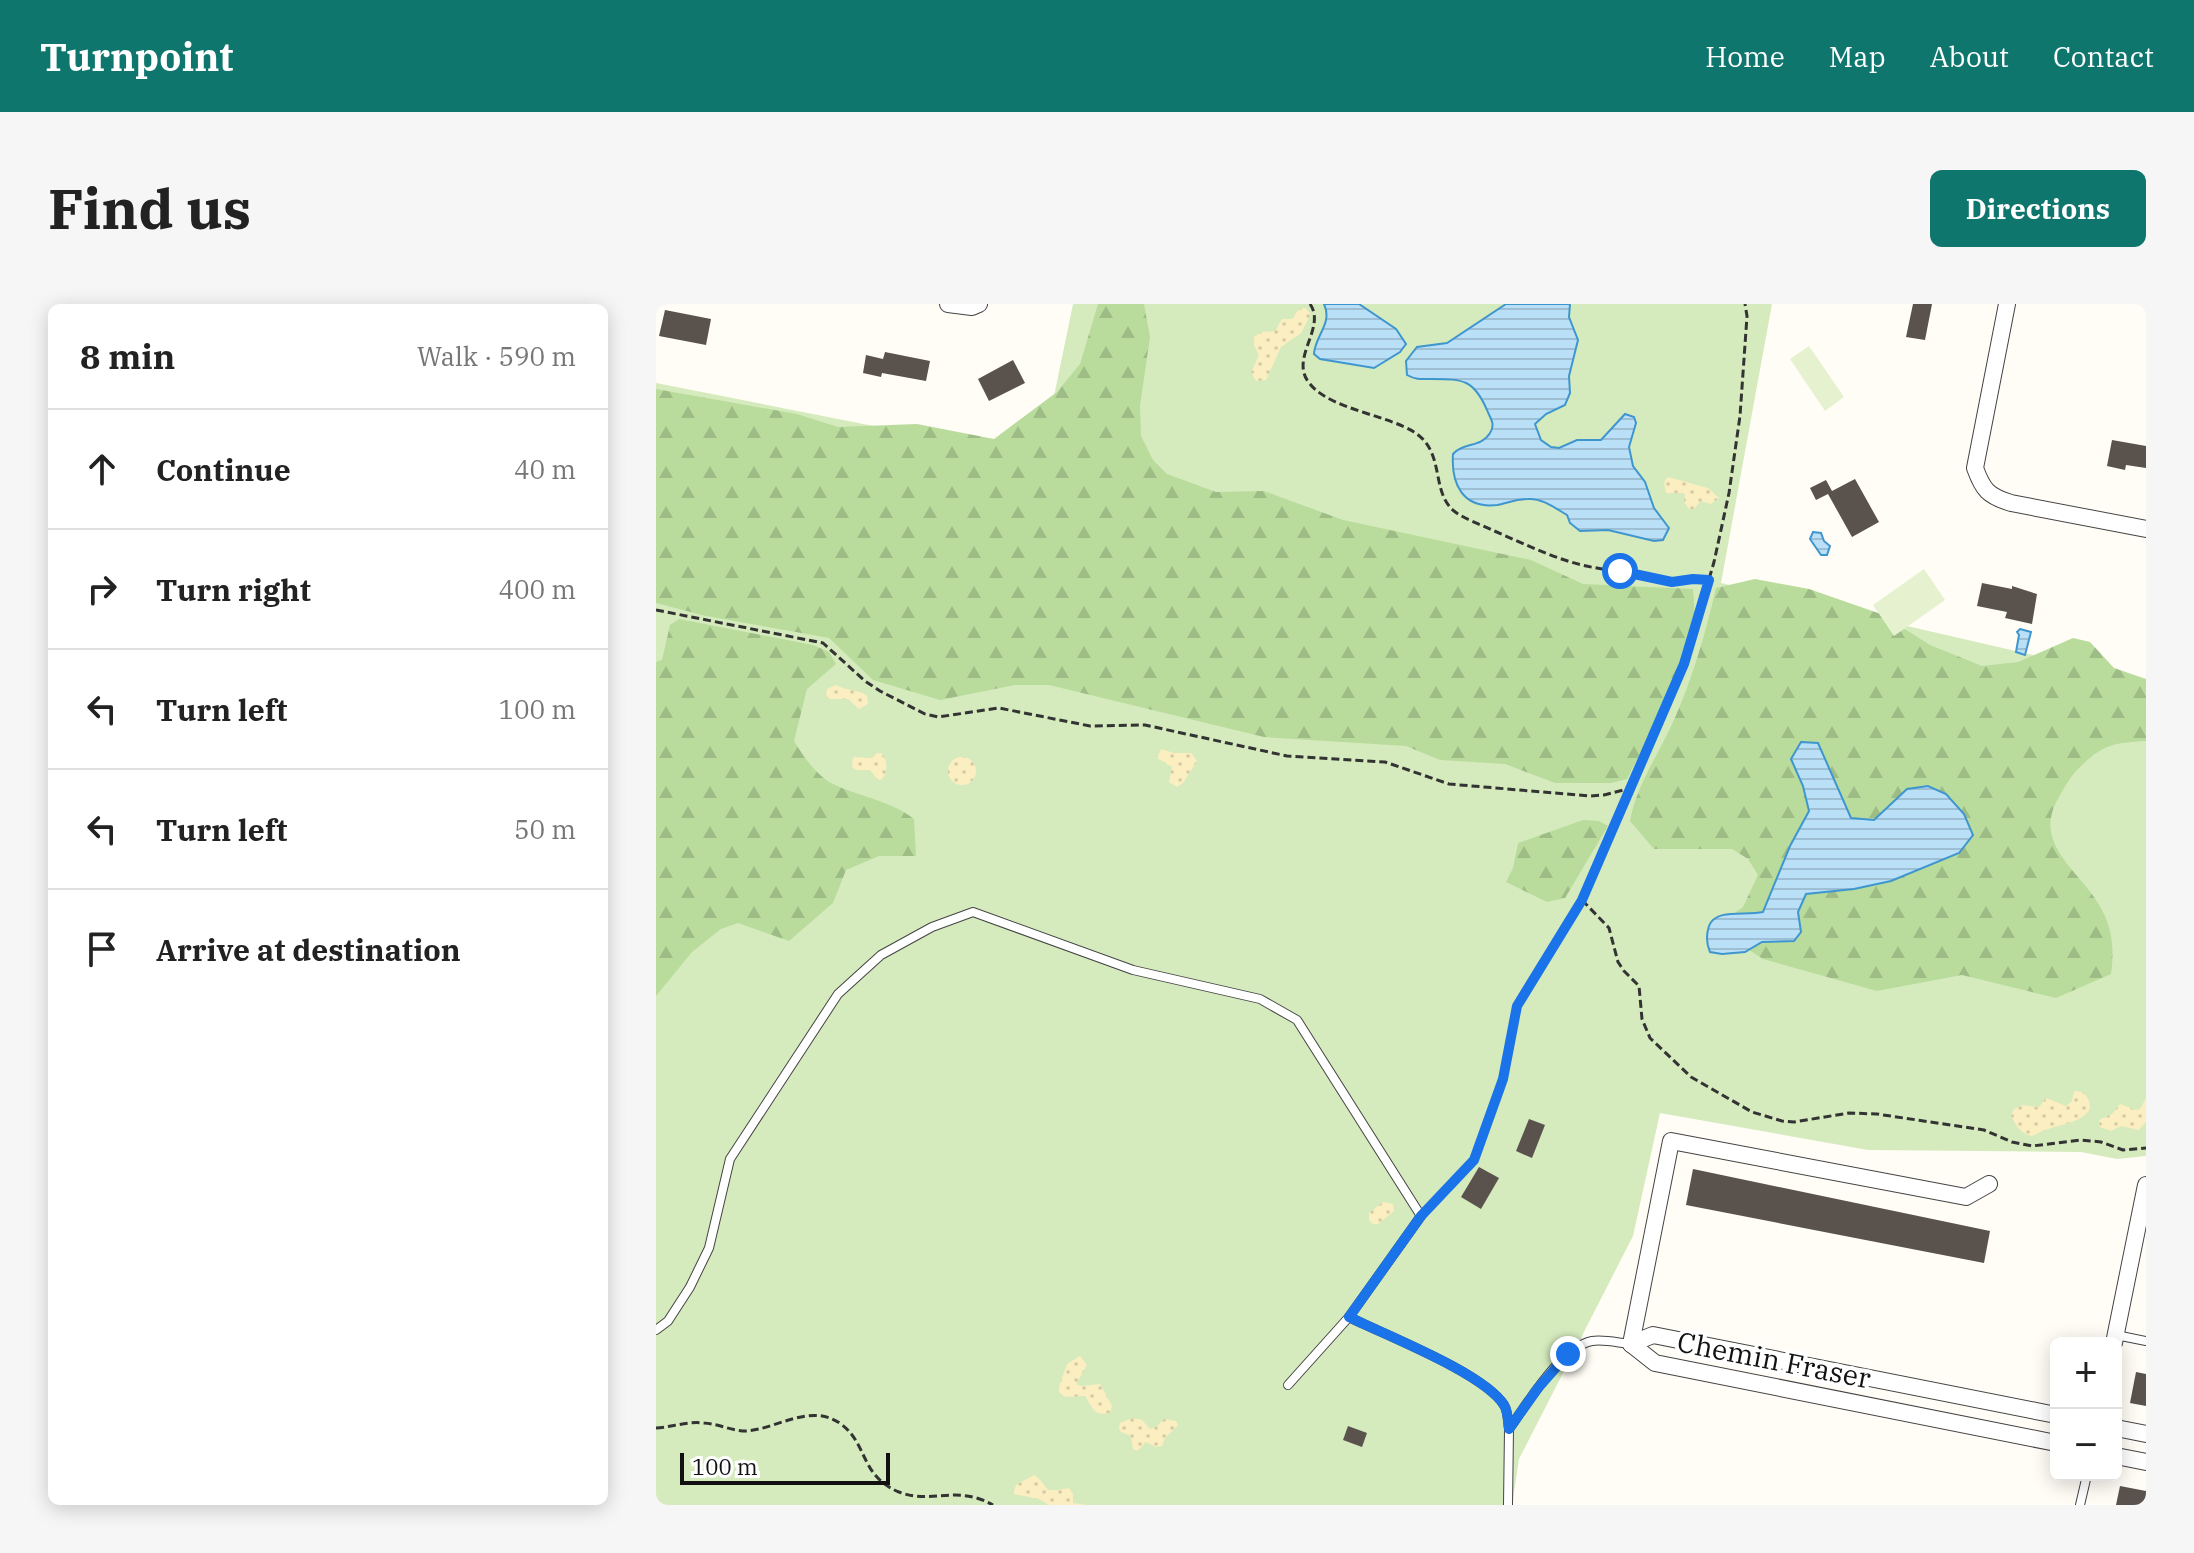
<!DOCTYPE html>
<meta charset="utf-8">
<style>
:root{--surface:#fff;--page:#f6f6f6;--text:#222;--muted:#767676;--line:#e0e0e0;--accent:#0f766e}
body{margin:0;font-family:"IBM Plex Serif",serif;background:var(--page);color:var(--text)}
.controls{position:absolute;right:24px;bottom:24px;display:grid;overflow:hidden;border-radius:12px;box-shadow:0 4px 20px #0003}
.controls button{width:72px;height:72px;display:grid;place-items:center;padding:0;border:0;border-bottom:2px solid var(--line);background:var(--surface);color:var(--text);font:40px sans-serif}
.scale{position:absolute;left:24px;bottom:20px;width:210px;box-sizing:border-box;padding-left:8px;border:4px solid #111;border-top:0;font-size:22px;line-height:28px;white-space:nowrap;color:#111;-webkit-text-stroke:6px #fff;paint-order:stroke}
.stop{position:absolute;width:24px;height:24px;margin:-18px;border:6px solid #1a73e8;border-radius:50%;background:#fff}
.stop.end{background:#1a73e8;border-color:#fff;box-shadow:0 2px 8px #0008}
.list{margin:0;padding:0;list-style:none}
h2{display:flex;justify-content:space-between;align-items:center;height:104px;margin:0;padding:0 32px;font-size:34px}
h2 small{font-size:26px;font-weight:400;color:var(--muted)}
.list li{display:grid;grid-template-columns:52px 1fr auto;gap:24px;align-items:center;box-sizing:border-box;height:120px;padding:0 32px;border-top:2px solid var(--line)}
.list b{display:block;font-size:30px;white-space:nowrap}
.list em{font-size:26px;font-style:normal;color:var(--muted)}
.icon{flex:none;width:44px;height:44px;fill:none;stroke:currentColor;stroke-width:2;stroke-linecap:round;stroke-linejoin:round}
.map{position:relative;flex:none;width:1490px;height:1201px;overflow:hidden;border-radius:12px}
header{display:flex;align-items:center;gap:48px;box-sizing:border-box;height:112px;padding:0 40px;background:var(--accent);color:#fff}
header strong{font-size:38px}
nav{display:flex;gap:44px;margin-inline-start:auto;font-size:28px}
.intro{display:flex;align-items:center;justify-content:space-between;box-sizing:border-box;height:192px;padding:0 48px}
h1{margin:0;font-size:56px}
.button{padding:20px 36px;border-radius:12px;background:var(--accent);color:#fff;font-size:28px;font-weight:700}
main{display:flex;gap:48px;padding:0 48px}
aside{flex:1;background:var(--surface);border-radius:12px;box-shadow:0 4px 20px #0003}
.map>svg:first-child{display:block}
</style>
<header>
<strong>Turnpoint</strong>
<nav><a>Home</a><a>Map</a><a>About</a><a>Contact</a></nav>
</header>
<div class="intro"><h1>Find us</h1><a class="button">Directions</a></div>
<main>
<aside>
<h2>8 min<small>Walk · 590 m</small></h2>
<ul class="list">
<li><svg class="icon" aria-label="ahead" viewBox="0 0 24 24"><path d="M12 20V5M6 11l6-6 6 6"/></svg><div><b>Continue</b></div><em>40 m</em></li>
<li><svg class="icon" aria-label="right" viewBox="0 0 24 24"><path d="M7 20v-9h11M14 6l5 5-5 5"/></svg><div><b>Turn right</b></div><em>400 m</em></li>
<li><svg class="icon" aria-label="left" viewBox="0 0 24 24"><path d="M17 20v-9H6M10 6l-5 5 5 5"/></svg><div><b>Turn left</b></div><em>100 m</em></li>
<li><svg class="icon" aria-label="left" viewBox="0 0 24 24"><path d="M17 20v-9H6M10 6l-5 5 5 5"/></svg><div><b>Turn left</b></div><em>50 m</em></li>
<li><svg class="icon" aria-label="arrive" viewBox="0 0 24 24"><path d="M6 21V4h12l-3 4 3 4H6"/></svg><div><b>Arrive at destination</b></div></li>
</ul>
</aside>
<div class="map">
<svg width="1490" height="1201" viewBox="0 0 1490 1201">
<defs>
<pattern id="forest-firs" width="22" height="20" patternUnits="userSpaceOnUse" patternTransform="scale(2)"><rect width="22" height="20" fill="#b9dc9c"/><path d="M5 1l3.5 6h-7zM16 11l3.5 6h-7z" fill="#9ebc85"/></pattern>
<pattern id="sand-dots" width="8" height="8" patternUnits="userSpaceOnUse" patternTransform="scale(2)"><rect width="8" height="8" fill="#fbeec1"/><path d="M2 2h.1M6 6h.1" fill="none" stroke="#d6cba5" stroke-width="1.8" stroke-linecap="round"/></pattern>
<pattern id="water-rules" width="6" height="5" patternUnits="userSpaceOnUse" patternTransform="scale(2)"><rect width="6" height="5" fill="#b9e0f7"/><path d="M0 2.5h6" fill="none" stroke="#9ebfd3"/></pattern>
</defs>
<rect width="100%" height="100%" fill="#fffdf5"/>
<!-- grass -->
<path fill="#d5ebbd" d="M 417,0 L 1116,0 L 1065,279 L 1490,377 L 1490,852 L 1461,855 L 1425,848 L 1212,846 L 1004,809 L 977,932 L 863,1155 L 856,1201 L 0,1201 L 0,79 L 385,155 Z"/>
<!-- forest -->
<g fill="url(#forest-firs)">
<path d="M 442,0 L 488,0 L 494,33 L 484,102 L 485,132 L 497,156 L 511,170 L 560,188 L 608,187 L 687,216 L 875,256 L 927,280 L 1037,285 L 1039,312 L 1026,355 L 999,420 L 971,475 L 955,479 L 899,479 L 849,460 L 784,456 L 750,442 L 608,433 L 393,381 L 359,381 L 284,396 L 217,376 L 173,334 L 50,312 L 0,299 L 0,85 L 141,110 L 182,123 L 261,120 L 338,135 L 401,88 L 424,60 Z"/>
<path d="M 1099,275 L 1153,285 L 1225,310 L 1274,341 L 1326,362 L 1362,358 L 1417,334 L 1434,338 L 1458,364 L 1490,375 L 1490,437 C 1454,439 1446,441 1420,467 C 1413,475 1408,484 1403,493 C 1373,543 1430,569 1448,610 C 1457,629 1458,649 1455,670 L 1400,694 L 1306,671 L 1221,687 L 1107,655 L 1075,634 L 1065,619 L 1087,603 L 1102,571 L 1092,555 L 1076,545 L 998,545 L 974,517 C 981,478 1006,446 1021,409 C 1038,369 1050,327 1060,284 Z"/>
<path d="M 23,315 L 157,341 L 173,348 L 180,360 L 151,385 L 138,437 C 147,452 161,472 177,480 C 204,493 233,496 258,515 L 260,552 L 223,552 L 190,566 L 177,599 L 133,637 L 82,619 L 65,625 L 36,648 L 0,692 L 0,358 L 6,356 L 14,321 Z"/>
<path d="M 927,516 L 943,517 L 952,522 L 909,594 L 891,598 L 850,578 L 857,564 L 862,539 Z"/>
</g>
<!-- sand -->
<g fill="url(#sand-dots)">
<path d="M 649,4 L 655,10 L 645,29 L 625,43 L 610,76 L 600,77 L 595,69 L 603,51 L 598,41 L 598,33 L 606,28 L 619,27 L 626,15 L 636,15 L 643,5 Z"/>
<path d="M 1012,173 L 1052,184 L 1063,194 L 1055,200 L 1045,197 L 1038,205 L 1033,205 L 1028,198 L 1029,190 L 1027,189 L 1010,189 L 1008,178 Z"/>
<path d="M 180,381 C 191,387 205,386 211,392 L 212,400 L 203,405 L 192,395 L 173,395 L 170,390 L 171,385 Z"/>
<path d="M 505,445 L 518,449 L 535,449 L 541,457 L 527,479 L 521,483 L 513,478 L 516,463 L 501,454 Z"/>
<path d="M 221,449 L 225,449 C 232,455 232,469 226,475 L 222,476 L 214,466 L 200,466 L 196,463 L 197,453 L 216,454 Z"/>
<circle cx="306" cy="467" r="14"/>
<path d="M 1418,787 L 1427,788 C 1452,816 1402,820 1387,827 C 1383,828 1380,831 1376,832 C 1365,830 1359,821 1355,811 L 1358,805 L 1366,801 L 1383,803 L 1390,794 L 1410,802 L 1416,797 Z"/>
<path d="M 1490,794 L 1490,818 L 1483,826 L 1465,822 L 1455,827 L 1444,823 L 1443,816 L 1456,810 L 1464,800 L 1480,806 L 1484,805 Z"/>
<path d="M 727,898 L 737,900 L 738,907 L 722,920 L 717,920 L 713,916 L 713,909 Z"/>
<path d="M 424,1052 L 431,1061 L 420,1080 L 425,1082 L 444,1080 L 456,1102 L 454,1109 C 437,1113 436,1102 429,1092 L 409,1093 L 403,1088 C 402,1082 409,1067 411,1060 Z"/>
<path d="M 476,1114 L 486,1116 L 494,1125 L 500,1123 L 508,1115 L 520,1117 L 522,1121 L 509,1134 L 506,1142 L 500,1143 L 490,1138 L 481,1147 L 477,1145 L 475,1132 L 465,1128 L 463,1124 L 464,1119 Z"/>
<path d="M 378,1171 C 397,1184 382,1190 413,1184 L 417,1190 L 417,1199 L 431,1201 L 393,1201 L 383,1195 L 357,1190 L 360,1181 Z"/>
</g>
<!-- pitch -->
<g fill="#e6f2cf">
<path d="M 1153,42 L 1188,93 L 1169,107 L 1134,55 Z"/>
<path d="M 1268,265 L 1289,296 L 1238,332 L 1217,301 Z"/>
</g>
<!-- water -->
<g fill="url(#water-rules)" stroke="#3f96cf" stroke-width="2">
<path d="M 668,0 L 703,0 L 740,25 L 750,40 L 744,48 L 718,64 L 664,55 L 658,50 C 659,31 677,20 668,0 Z"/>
<path d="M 850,0 L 914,0 L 913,13 L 922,36 L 913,72 L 914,89 L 909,101 L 890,110 L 879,120 L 885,136 L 895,143 L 903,144 L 921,136 L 945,136 L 969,110 L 978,113 L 980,119 L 973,143 L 977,162 L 989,178 L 998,204 L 1013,224 L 1007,236 L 998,237 L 952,226 L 924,227 L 914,219 L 911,211 C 899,204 886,194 872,195 C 861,195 851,199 841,201 C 806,205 795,179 797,150 C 807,138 825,144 834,129 C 840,120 834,114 831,106 C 818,76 808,75 776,75 C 766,75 760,76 751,71 L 750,57 L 761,43 L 791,39 Z"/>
<path d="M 1157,228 L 1165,229 L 1168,237 L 1174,242 L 1171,251 L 1165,251 L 1154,235 Z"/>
<path d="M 1364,325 L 1375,328 L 1369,351 L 1360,348 L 1363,331 L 1361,328 Z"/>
<path d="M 1145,438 L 1162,439 L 1195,514 L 1218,516 L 1251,485 L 1272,482 L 1290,490 L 1308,510 L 1317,531 L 1303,549 L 1235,577 L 1198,585 L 1150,590 L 1142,608 L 1145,628 L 1138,637 L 1106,638 L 1089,648 L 1066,650 L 1054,648 C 1050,639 1050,631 1053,622 C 1060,604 1089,612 1107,608 L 1134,542 L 1153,507 L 1147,482 L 1135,455 Z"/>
</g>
<!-- building -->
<g fill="#5a524d">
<path d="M 1257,0 L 1276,0 L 1269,36 L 1250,33 Z"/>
<path d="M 9,6 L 55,15 L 50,41 L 3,32 Z"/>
<path d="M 229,48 L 274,57 L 270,77 L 226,69 L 225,73 L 207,69 L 210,51 L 227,55 Z"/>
<path d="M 357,56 L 369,79 L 333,97 L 322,75 Z"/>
<path d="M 1456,136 L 1490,142 L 1490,164 L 1470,161 L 1469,166 L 1451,162 Z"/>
<path d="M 1199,175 L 1223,218 L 1196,233 L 1172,190 L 1160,196 L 1154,184 L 1170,176 L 1176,187 Z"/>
<path d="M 1326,279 L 1356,285 L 1356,282 L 1381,290 L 1376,320 L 1349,314 L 1351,308 L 1321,302 Z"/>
<path d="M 873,815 L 889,821 L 876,854 L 860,847 Z"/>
<path d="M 823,863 L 843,874 L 825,905 L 805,893 Z"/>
<path d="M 1037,865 L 1334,927 L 1328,959 L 1030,901 Z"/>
<path d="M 1480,1068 L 1490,1070 L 1490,1102 L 1474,1099 Z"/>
<path d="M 692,1122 L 711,1129 L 706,1143 L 687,1136 Z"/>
<path d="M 1464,1182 L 1490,1187 L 1490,1201 L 1460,1201 Z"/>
</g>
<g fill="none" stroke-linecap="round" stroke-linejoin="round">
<defs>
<g id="service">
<path d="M 693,1013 C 729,1031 828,1069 848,1101 C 852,1107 852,1118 853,1125 C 871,1100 905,1043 936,1037 C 948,1035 963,1039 975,1040"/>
<path d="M 0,1026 L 12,1017 L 34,983 L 53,944 L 74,855 L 182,690 L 225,651 L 276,623 L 317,608 L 477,666 L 604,695 L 641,716 L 765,912 L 693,1013 L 632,1081"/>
<path d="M 1460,1031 L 1490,1037"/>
<path d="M 852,1201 L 853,1125"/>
<path d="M 1424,1201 L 1431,1171"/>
</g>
<g id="minor">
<path d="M 292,0 L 316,3 L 323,0"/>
<path d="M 1351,0 L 1319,164 C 1327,186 1332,192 1355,199 L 1490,225"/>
<path d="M 1458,1039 L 1490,881"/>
<path d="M 975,1040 L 1015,837 L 1310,893 L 1333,880"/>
<path d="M 975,1040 L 999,1059 L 1400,1139"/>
<path d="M 975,1040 L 997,1031 L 1400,1111"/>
<path d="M 1460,1124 L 1490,1130"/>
<path d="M 1460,1152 L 1490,1158"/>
</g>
</defs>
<!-- service casing -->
<use href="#service" stroke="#444" stroke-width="10"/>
<!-- minor casing -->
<use href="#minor" stroke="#444" stroke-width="18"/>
<!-- path -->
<g stroke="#333" stroke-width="3" stroke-dasharray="8 4" stroke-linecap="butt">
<path d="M 654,0 C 671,24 632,55 654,80 C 674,105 731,111 758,128 C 790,148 774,187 798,207 C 808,215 824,220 836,226 C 862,237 888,250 915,258 C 934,264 955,266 975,270 C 988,272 1003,277 1017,278 C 1029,278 1040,275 1053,276"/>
<path d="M 0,306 L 167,339 L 209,377 L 224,387 L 269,410 L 282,413 L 343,404 L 434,422 L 489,421 L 631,452 L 729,458 L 793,480 L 934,492 L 948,491 L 975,484"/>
<path d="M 926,596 L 953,624 L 962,658 L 968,667 L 983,682 L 986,715 L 994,734 L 1035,773 L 1096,808 L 1126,817 L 1138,818 L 1193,809 L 1221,810 L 1328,826 L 1356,838 L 1376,842 L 1425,836 L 1445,838 L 1467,846 L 1490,844"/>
<path d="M 773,903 L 818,856 L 847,775 L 861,702 L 926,596 L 1028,360 L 1058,258 L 1073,189 L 1084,112 L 1091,12 L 1089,0"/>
<path d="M 0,1124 C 17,1123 31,1117 48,1119 C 63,1120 76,1127 90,1127 C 122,1125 154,1098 185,1120 C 212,1140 204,1172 243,1188 C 277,1201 299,1180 337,1201"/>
</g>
<!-- service -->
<use href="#service" stroke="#fff" stroke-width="8"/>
<!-- minor -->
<use href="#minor" stroke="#fff" stroke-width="16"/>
</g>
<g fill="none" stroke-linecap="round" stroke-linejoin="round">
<!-- route -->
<path stroke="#1a73e8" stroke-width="10" d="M 912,1050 L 882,1084 L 853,1125 C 852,1118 852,1107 848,1101 C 828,1069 729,1031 693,1013 L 765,912 L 818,856 L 847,775 L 861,702 L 926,596 L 1028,360 L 1053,276 L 1037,275 L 1016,278 L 964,267"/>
</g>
<g text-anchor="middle" stroke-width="8" stroke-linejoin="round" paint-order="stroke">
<!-- street labels -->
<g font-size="28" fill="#111" stroke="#fff">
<text transform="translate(1118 1056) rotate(11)" y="10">Chemin Fraser</text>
</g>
</g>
</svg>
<div class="controls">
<button>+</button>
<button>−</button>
</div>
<div class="scale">100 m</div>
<div class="stop" style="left:964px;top:267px"></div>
<div class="stop end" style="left:912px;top:1050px"></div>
</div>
</main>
